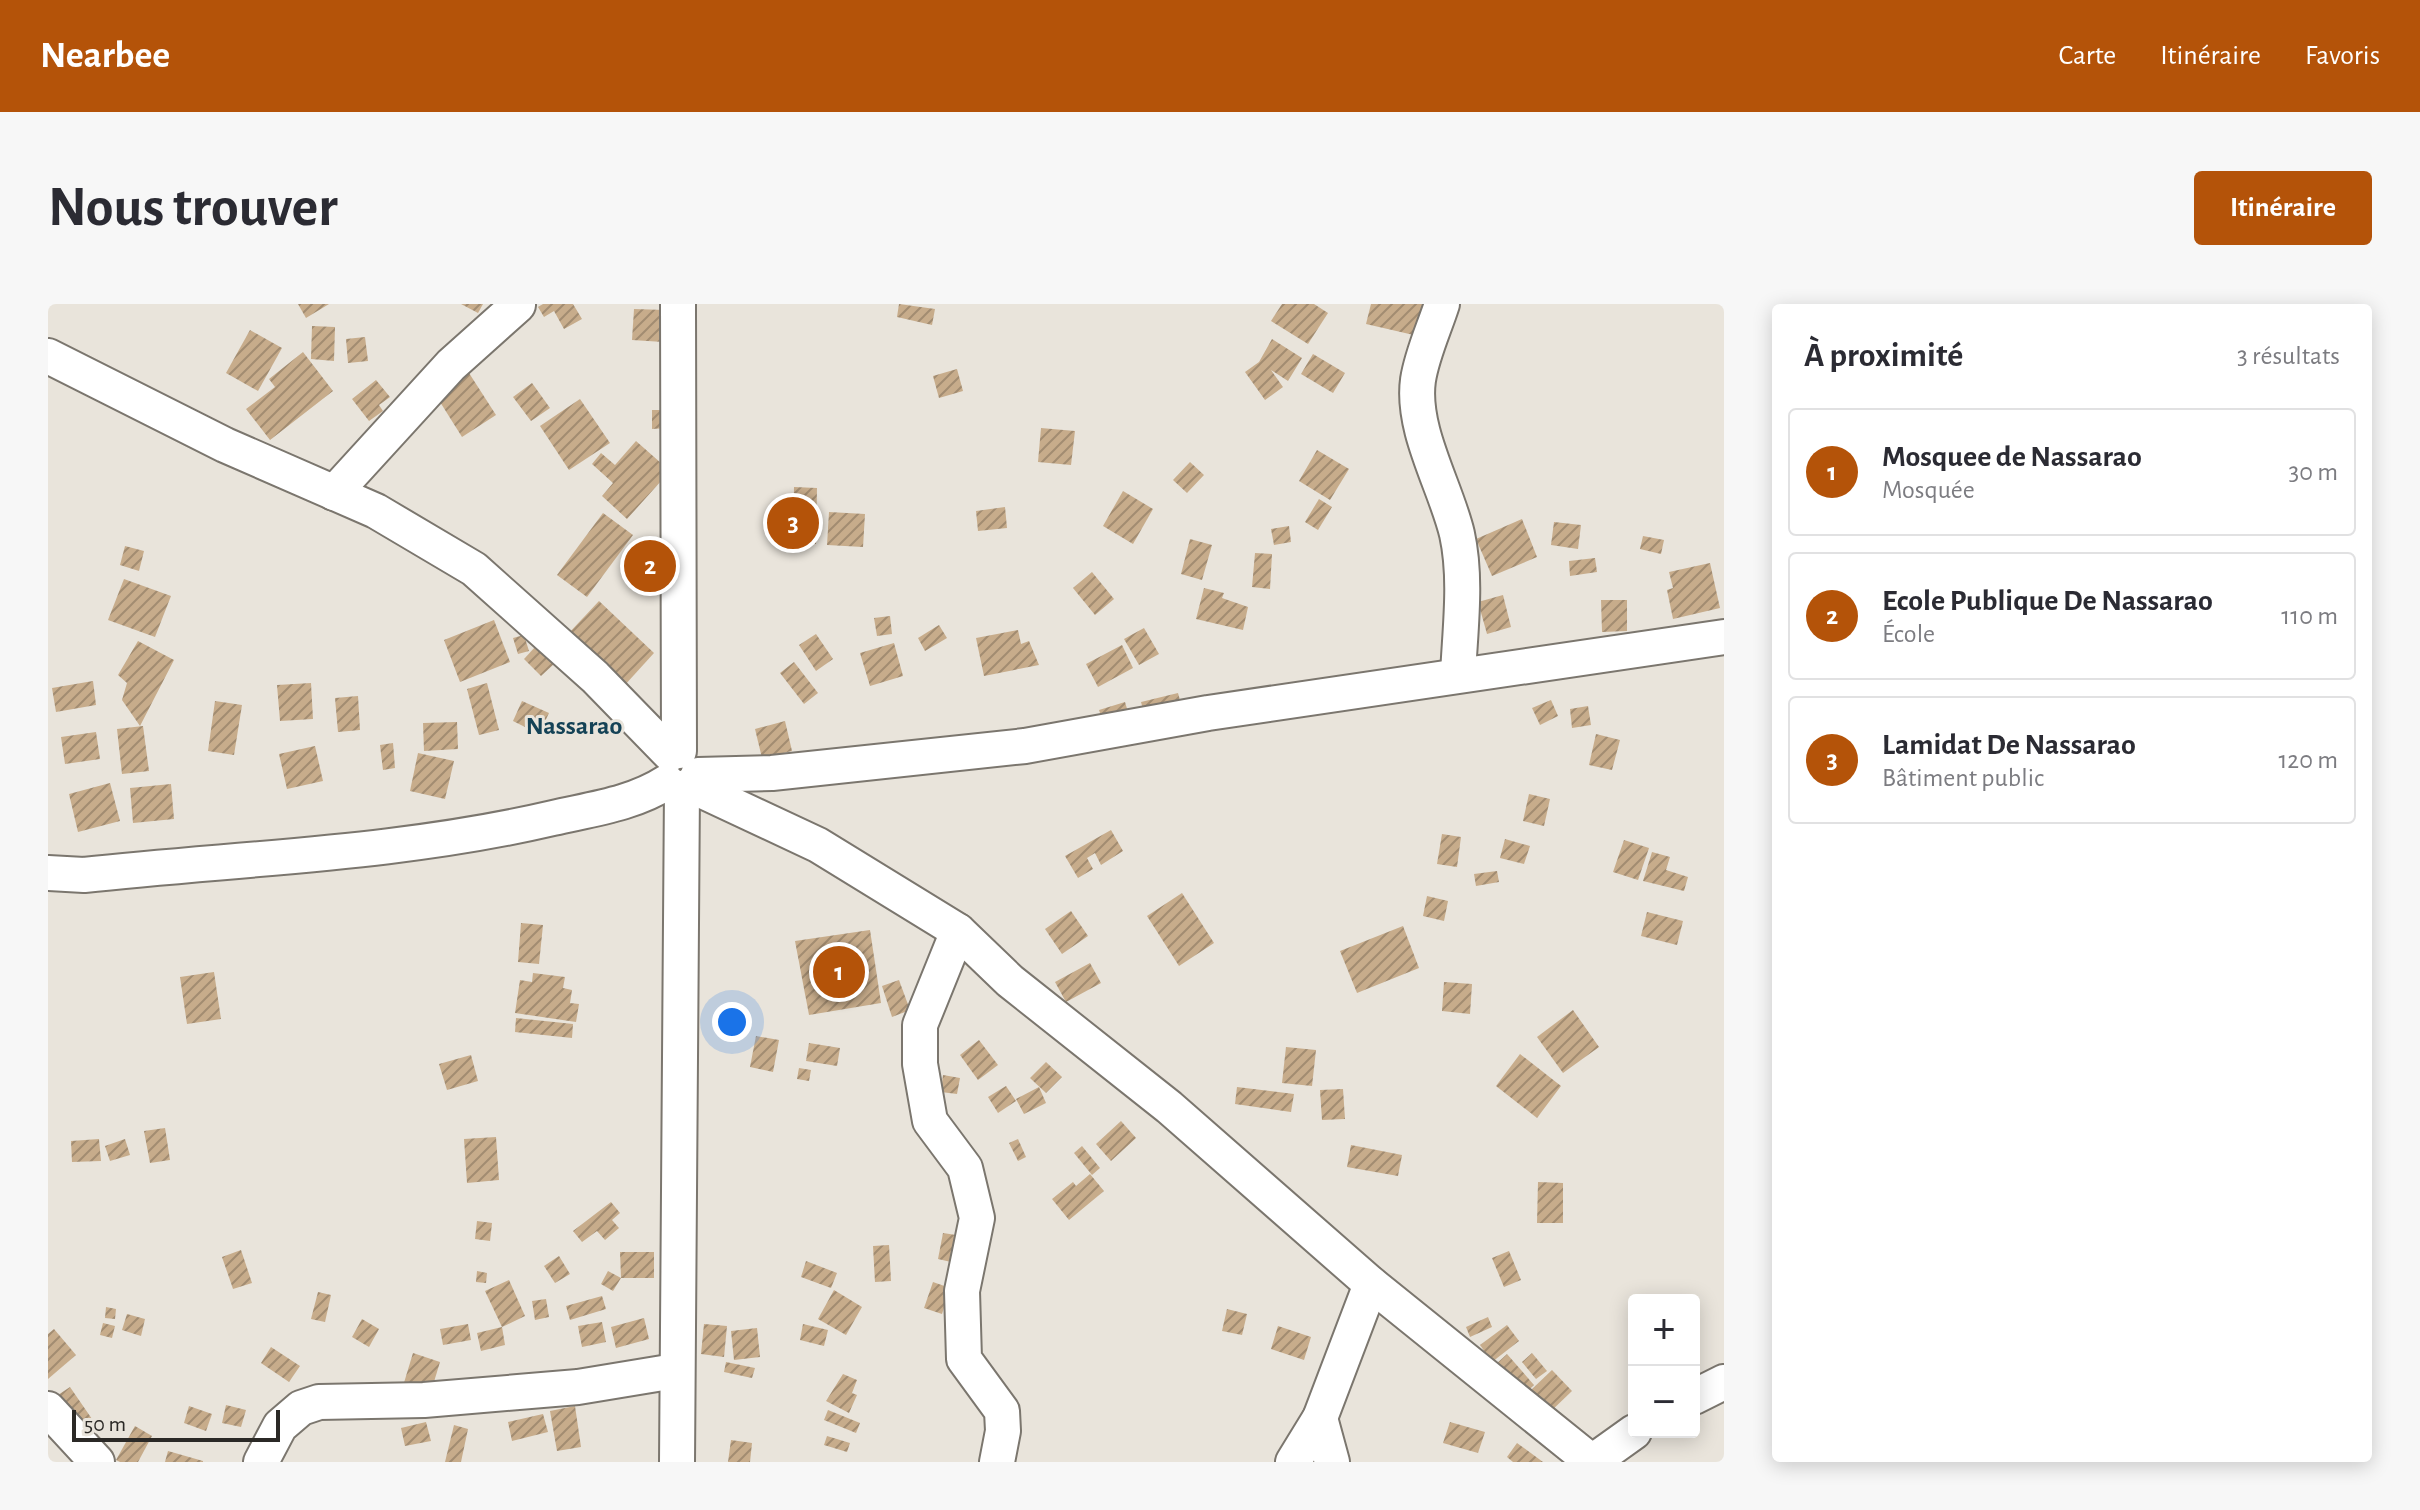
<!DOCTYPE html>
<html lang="fr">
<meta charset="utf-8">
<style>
:root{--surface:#fff;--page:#f7f7f7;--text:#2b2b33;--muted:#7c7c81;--line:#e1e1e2;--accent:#b45309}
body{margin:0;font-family:"Alegreya Sans",sans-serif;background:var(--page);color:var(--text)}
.controls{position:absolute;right:24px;bottom:24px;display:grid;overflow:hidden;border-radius:8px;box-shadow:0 4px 20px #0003}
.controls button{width:72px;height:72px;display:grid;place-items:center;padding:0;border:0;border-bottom:2px solid var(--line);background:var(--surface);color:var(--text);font:40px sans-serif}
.scale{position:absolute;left:24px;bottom:20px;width:208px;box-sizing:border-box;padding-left:8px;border:4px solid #2b2926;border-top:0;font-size:22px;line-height:28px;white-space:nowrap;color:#2b2926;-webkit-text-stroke:6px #e9e4db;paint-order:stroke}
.you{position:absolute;left:684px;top:718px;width:28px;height:28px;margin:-20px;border:6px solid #fff;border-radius:50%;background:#1a73e8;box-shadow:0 0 0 12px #1a73e833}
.badge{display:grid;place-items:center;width:52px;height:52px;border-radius:50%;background:var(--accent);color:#fff;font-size:26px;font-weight:700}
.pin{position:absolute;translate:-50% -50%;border:4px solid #fff;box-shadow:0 2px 8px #0006}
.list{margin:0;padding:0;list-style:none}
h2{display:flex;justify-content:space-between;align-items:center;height:104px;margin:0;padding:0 32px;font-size:34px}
h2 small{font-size:26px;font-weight:400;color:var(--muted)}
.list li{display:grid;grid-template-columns:52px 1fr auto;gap:24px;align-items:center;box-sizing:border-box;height:128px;margin:0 16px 16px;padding:0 16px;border:2px solid var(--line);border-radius:8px}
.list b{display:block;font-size:30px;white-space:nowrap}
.list p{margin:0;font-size:26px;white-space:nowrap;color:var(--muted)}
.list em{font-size:26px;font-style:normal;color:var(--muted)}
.map{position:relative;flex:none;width:1676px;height:1158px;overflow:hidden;border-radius:8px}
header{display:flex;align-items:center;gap:48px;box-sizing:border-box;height:112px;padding:0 40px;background:var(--accent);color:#fff}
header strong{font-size:38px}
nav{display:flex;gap:44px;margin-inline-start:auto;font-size:28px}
.intro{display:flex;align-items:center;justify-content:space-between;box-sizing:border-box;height:192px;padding:0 48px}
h1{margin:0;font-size:56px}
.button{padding:20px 36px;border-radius:8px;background:var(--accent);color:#fff;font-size:28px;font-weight:700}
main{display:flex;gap:48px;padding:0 48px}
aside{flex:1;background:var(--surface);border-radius:8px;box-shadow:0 4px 20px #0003}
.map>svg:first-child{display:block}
</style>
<header>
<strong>Nearbee</strong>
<nav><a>Carte</a><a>Itinéraire</a><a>Favoris</a></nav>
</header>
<div class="intro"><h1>Nous trouver</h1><a class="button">Itinéraire</a></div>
<main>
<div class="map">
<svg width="1676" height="1158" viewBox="0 0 1676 1158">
<defs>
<pattern id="building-hatch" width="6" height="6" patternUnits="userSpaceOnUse" patternTransform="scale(2)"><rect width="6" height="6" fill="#c7ac8b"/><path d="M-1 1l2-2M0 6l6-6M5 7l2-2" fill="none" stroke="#a28c71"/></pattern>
</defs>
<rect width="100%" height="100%" fill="#e9e4db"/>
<!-- building -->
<g fill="url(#building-hatch)">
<path d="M 250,0 L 281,0 L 258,14 Z"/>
<path d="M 413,0 L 435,0 L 430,9 Z"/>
<path d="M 495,0 L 525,0 L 534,15 L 516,25 L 506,7 L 496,13 L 490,3 Z"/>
<path d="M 851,0 L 887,5 L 884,21 L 849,13 Z"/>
<path d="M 1234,0 L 1266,0 L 1280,9 L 1260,40 L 1223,17 Z"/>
<path d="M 1323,0 L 1377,0 L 1370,32 L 1318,20 Z"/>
<path d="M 586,5 L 617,6 L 615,38 L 584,36 Z"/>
<path d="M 264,22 L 287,23 L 286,57 L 263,55 Z"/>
<path d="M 202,26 L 234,44 L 210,87 L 178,69 Z"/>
<path d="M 317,33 L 320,57 L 300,59 L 298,35 Z"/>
<path d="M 1224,35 L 1254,54 L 1240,77 L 1223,66 L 1235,83 L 1217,96 L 1197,68 L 1211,58 Z"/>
<path d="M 255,48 L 285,87 L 222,136 L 198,105 L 227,83 L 221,75 Z"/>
<path d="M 1265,50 L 1297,69 L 1285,89 L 1253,70 Z"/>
<path d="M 909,65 L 915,87 L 891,94 L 885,72 Z"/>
<path d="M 421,69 L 448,111 L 414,133 L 387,90 Z"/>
<path d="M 328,76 L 342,93 L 331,101 L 335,107 L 321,117 L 304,95 Z"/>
<path d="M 484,79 L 502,104 L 483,117 L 465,93 Z"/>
<path d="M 532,95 L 562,139 L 521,166 L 492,122 Z"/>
<path d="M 604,106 L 622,106 L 620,124 L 604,125 Z"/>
<path d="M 993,124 L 1027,127 L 1023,161 L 990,158 Z"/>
<path d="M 588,137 L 622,167 L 579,215 L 554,192 L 565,179 L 544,160 L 553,149 L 567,161 Z"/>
<path d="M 1269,146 L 1301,165 L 1282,196 L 1251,177 Z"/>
<path d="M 1142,158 L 1156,171 L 1139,189 L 1125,176 Z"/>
<path d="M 746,183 L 769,184 L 768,240 L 745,240 Z"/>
<path d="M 1075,187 L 1105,205 L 1085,240 L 1055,222 Z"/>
<path d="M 1271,195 L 1284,203 L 1270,226 L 1257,218 Z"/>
<path d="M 957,203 L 959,224 L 930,227 L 928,207 Z"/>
<path d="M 781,208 L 817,210 L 815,243 L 779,241 Z"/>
<path d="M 555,209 L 585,231 L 539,293 L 509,271 Z"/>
<path d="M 1474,215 L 1489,253 L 1444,272 L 1428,235 Z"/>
<path d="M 1506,218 L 1533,221 L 1530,245 L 1503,241 Z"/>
<path d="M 1241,222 L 1243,238 L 1226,241 L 1223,225 Z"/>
<path d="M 1595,232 L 1616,236 L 1613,250 L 1592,245 Z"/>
<path d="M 1142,235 L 1164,241 L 1154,276 L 1133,270 Z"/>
<path d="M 77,242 L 96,247 L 91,267 L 72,261 Z"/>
<path d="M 1207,249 L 1224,250 L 1222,285 L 1204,283 Z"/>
<path d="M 1547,254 L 1549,268 L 1522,272 L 1521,257 Z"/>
<path d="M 1662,259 L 1672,304 L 1625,315 L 1619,286 L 1625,284 L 1621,268 Z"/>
<path d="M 1044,268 L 1066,295 L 1047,311 L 1025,284 Z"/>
<path d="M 76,275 L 123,292 L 107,333 L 60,316 Z"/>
<path d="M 1156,284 L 1176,289 L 1174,294 L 1200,303 L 1195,326 L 1148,315 Z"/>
<path d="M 1455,291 L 1463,323 L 1439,330 L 1430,298 Z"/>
<path d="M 1553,296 L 1579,296 L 1579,327 L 1554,328 Z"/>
<path d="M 551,297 L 606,349 L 576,382 L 520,330 Z"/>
<path d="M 842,312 L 844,330 L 829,332 L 826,314 Z"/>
<path d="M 446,316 L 462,358 L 412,378 L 396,336 Z"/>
<path d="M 891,321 L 899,334 L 877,347 L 870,334 Z"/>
<path d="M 1096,324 L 1111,350 L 1091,361 L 1076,335 Z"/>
<path d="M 970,326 L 973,340 L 981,337 L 991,361 L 936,372 L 928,334 Z"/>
<path d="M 768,330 L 785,355 L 768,367 L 751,341 Z"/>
<path d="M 476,331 L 481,347 L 470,350 L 465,334 Z"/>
<path d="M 90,337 L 126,356 L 92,422 L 74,396 L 79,379 L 70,371 Z"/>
<path d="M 846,339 L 855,372 L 822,382 L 812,349 Z"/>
<path d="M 1074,341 L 1085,364 L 1050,383 L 1038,360 Z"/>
<path d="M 488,342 L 506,360 L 493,372 L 476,355 Z"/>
<path d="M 746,358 L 770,389 L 756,400 L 732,369 Z"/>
<path d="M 45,377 L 48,401 L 8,408 L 4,384 Z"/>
<path d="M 263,379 L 265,415 L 232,417 L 229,381 Z"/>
<path d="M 439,379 L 451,426 L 431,431 L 419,385 Z"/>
<path d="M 1130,389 L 1135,407 L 1098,416 L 1093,398 Z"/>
<path d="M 310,392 L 312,426 L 290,428 L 287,394 Z"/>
<path d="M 1503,396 L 1510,412 L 1492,421 L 1484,404 Z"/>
<path d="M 167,397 L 194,401 L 186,451 L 160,447 Z"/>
<path d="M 474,397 L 501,409 L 491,430 L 465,417 Z"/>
<path d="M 1077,398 L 1083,418 L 1058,427 L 1051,406 Z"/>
<path d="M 1540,402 L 1543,421 L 1524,424 L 1522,405 Z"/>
<path d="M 737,417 L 744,447 L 714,454 L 707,425 Z"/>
<path d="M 409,418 L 410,445 L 376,447 L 375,419 Z"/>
<path d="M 95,422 L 101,467 L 74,470 L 69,425 Z"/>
<path d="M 48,428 L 52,455 L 17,460 L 13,433 Z"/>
<path d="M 1548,430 L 1572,436 L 1564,466 L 1541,461 Z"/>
<path d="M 345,439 L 347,464 L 335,466 L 332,441 Z"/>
<path d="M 267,442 L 275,477 L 239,485 L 231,450 Z"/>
<path d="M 370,449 L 406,457 L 397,495 L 362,487 Z"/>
<path d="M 62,479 L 72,517 L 30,528 L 21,490 Z"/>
<path d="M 123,480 L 126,515 L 85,519 L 82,484 Z"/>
<path d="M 1481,490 L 1502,495 L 1496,522 L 1475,517 Z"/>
<path d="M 1063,526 L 1075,547 L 1053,561 L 1047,549 L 1039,554 L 1045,565 L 1030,574 L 1017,552 Z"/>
<path d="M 1394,530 L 1413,533 L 1409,563 L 1389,560 Z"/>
<path d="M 1457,535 L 1482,542 L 1476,560 L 1452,554 Z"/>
<path d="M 1576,536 L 1601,544 L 1590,576 L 1565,568 Z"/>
<path d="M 1604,548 L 1622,553 L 1618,566 L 1640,573 L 1636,587 L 1595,577 Z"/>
<path d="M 1449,567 L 1451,578 L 1428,582 L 1426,570 Z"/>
<path d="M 1134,589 L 1166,639 L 1131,662 L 1099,612 Z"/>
<path d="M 1379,592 L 1400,597 L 1396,617 L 1375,612 Z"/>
<path d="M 1023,607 L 1040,632 L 1014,650 L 997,625 Z"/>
<path d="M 1599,608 L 1635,617 L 1629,641 L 1593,632 Z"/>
<path d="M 473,619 L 495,621 L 491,660 L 470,658 Z"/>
<path d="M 1355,622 L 1371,664 L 1309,689 L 1292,647 Z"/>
<path d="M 822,626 L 833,699 L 761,711 L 747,637 Z"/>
<path d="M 1042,659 L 1053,679 L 1018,698 L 1007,678 Z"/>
<path d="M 166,668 L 173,715 L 139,720 L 132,673 Z"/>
<path d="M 485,669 L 517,673 L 515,684 L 524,686 L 522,699 L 531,700 L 528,718 L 467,709 L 472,676 L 484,678 Z"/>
<path d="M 851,676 L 862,706 L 844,713 L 834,682 Z"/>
<path d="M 1396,678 L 1424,680 L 1422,710 L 1394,707 Z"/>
<path d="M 1525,706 L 1551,743 L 1515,769 L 1489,733 Z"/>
<path d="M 468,714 L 525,720 L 524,734 L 467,728 Z"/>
<path d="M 708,732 L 731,736 L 725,768 L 702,763 Z"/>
<path d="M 931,736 L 950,761 L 930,776 L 912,751 Z"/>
<path d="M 761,739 L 792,744 L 789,762 L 758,757 Z"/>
<path d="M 1238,743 L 1268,746 L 1264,782 L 1234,779 Z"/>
<path d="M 1472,750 L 1513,782 L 1489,814 L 1448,782 Z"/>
<path d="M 423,751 L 430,777 L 399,786 L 391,760 Z"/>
<path d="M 998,758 L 1014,773 L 998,789 L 982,774 Z"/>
<path d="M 751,764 L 763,766 L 761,777 L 749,775 Z"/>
<path d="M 895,771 L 912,774 L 909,790 L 893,788 Z"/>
<path d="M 958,782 L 968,797 L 950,809 L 940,793 Z"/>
<path d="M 991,783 L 998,799 L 976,810 L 968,795 Z"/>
<path d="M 1189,783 L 1246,790 L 1243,808 L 1187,800 Z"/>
<path d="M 1295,785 L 1297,815 L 1274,816 L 1272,786 Z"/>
<path d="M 1073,817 L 1088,834 L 1063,857 L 1048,840 Z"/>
<path d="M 117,824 L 122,856 L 102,859 L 96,827 Z"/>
<path d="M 448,833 L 451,876 L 419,879 L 416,835 Z"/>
<path d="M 51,835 L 53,857 L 24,858 L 23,837 Z"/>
<path d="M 77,835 L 82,851 L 62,857 L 57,842 Z"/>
<path d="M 970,835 L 978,853 L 970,857 L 961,839 Z"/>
<path d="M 1303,841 L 1354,851 L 1350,872 L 1299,863 Z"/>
<path d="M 1034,842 L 1052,864 L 1044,871 L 1026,849 Z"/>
<path d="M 1042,870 L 1056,887 L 1021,916 L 1004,895 L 1025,878 L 1028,882 Z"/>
<path d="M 1490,878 L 1515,879 L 1515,919 L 1489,919 Z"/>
<path d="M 563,898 L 572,909 L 564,916 L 571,924 L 557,936 L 549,927 L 534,938 L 525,927 Z"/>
<path d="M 429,917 L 444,919 L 442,937 L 427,935 Z"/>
<path d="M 895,929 L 908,931 L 903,958 L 890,955 Z"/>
<path d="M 841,941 L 843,977 L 827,978 L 825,942 Z"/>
<path d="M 193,946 L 204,979 L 185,985 L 174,953 Z"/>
<path d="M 1461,947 L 1473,976 L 1456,983 L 1444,954 Z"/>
<path d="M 572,948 L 606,948 L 606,974 L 573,974 Z"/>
<path d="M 511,952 L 522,970 L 507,979 L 496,962 Z"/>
<path d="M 758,957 L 789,969 L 783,984 L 753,973 Z"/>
<path d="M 429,967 L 439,969 L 438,979 L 428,978 Z"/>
<path d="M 560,967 L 573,974 L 565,987 L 553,980 Z"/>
<path d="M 461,976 L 477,1012 L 454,1023 L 437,987 Z"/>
<path d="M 885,978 L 902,984 L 894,1010 L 876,1004 Z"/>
<path d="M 786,986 L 814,1003 L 798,1031 L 770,1015 Z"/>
<path d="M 270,988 L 283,991 L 277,1018 L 263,1015 Z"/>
<path d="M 554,992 L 558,1005 L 522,1016 L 518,1002 Z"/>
<path d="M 498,995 L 501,1013 L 487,1016 L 484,997 Z"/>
<path d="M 58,1003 L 68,1005 L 67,1015 L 57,1014 Z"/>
<path d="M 1179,1005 L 1199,1010 L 1194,1031 L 1174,1027 Z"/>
<path d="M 79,1010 L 97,1015 L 93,1032 L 74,1026 Z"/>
<path d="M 1440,1013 L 1444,1023 L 1422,1033 L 1418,1023 Z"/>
<path d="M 596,1014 L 601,1035 L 568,1044 L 563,1023 Z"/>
<path d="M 314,1015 L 331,1025 L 321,1043 L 304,1033 Z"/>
<path d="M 554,1018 L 558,1038 L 534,1043 L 530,1022 Z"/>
<path d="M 55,1019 L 67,1022 L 64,1034 L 52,1031 Z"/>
<path d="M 420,1020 L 423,1036 L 395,1041 L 392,1025 Z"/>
<path d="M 656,1020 L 679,1022 L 676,1053 L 653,1050 Z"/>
<path d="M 755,1020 L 780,1026 L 776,1042 L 752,1036 Z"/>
<path d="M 1459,1021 L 1471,1037 L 1444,1058 L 1432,1041 Z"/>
<path d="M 1230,1022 L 1263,1033 L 1256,1056 L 1223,1045 Z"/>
<path d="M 454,1023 L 457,1041 L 433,1047 L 429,1029 Z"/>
<path d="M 709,1024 L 712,1053 L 686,1056 L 683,1027 Z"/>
<path d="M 6,1025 L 28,1051 L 0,1075 L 0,1030 Z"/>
<path d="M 223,1043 L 252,1062 L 241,1078 L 213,1059 Z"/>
<path d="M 365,1049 L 392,1058 L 382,1091 L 355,1082 Z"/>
<path d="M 1484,1049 L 1499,1067 L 1488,1075 L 1474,1058 Z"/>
<path d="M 1459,1050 L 1486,1081 L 1473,1093 L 1446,1062 Z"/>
<path d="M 678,1058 L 707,1064 L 704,1074 L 676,1068 Z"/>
<path d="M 1504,1066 L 1524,1087 L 1499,1111 L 1479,1090 Z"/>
<path d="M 795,1070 L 809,1076 L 804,1089 L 809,1091 L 801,1109 L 778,1097 Z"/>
<path d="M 22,1083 L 44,1115 L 27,1127 L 4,1095 Z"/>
<path d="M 178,1101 L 198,1106 L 193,1123 L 174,1119 Z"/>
<path d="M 141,1102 L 164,1110 L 158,1127 L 136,1119 Z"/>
<path d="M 527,1102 L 533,1143 L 509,1147 L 502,1107 Z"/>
<path d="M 780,1106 L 812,1119 L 808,1129 L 776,1116 Z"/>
<path d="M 495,1110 L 500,1128 L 464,1137 L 460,1118 Z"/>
<path d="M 378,1118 L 383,1137 L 357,1142 L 353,1124 Z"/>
<path d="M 1402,1118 L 1437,1128 L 1430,1149 L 1395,1139 Z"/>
<path d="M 406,1121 L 420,1125 L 413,1158 L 397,1158 Z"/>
<path d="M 87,1122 L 104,1132 L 90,1158 L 72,1158 L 68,1156 Z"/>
<path d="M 779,1132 L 802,1139 L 799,1148 L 776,1141 Z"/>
<path d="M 683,1136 L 704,1139 L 702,1158 L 680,1158 Z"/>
<path d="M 1469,1139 L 1495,1158 L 1465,1158 L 1459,1153 Z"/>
<path d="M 120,1147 L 155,1157 L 155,1158 L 117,1158 Z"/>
</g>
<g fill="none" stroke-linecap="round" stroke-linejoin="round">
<defs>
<g id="minor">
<path d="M 630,0 L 631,447"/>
<path d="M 1394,0 C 1386,25 1374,50 1370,76 C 1363,126 1398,183 1409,230 C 1419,275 1412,326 1410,371"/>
<path d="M 0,52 L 177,141 L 328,207 L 426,265 L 547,373 L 622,450"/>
<path d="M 286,189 L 403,61 L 470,1"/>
<path d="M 650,471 L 724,469 L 977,442 L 1160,409 L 1676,333"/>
<path d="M 642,481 L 770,541 L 910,627 L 962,677 L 1121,803 L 1323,980 L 1544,1158"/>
<path d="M 0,569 L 36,571 C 193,554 351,550 505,514 C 544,505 585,500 619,478"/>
<path d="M 910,627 L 872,721 L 872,760 L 882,817 L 917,864 L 929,914 L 914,987 L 916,1055 L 954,1107 L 955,1127 L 949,1158"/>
<path d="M 1646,1093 L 1676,1078"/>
<path d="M 0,1105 L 49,1158"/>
<path d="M 1272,1114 L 1284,1158"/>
<path d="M 213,1158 L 232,1122 L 253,1104 L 271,1098 L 376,1096 L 530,1083 L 627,1067"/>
<path d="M 629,1158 L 634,484"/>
<path d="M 1245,1158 L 1272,1114 L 1323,980"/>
<path d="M 1544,1158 L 1586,1128"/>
</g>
</defs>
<!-- minor casing -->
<use href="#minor" stroke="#7b766e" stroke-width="38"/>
<!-- minor -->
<use href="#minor" stroke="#fff" stroke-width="34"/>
</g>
<g text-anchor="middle" stroke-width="6" stroke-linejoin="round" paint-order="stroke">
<!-- quarter labels -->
<g font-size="26" font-weight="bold" fill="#144256" stroke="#e9e4db">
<text x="526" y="430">Nassarao</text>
</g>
</g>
</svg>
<div class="controls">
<button>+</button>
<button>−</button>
</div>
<div class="scale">50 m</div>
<div class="you"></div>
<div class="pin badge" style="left:791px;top:668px">1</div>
<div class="pin badge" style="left:602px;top:262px">2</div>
<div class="pin badge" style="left:745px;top:219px">3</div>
</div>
<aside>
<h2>À proximité<small>3 résultats</small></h2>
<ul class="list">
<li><span class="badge">1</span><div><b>Mosquee de Nassarao</b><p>Mosquée</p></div><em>30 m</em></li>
<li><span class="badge">2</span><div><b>Ecole Publique De Nassarao</b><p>École</p></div><em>110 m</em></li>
<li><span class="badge">3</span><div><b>Lamidat De Nassarao</b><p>Bâtiment public</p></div><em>120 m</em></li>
</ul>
</aside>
</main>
